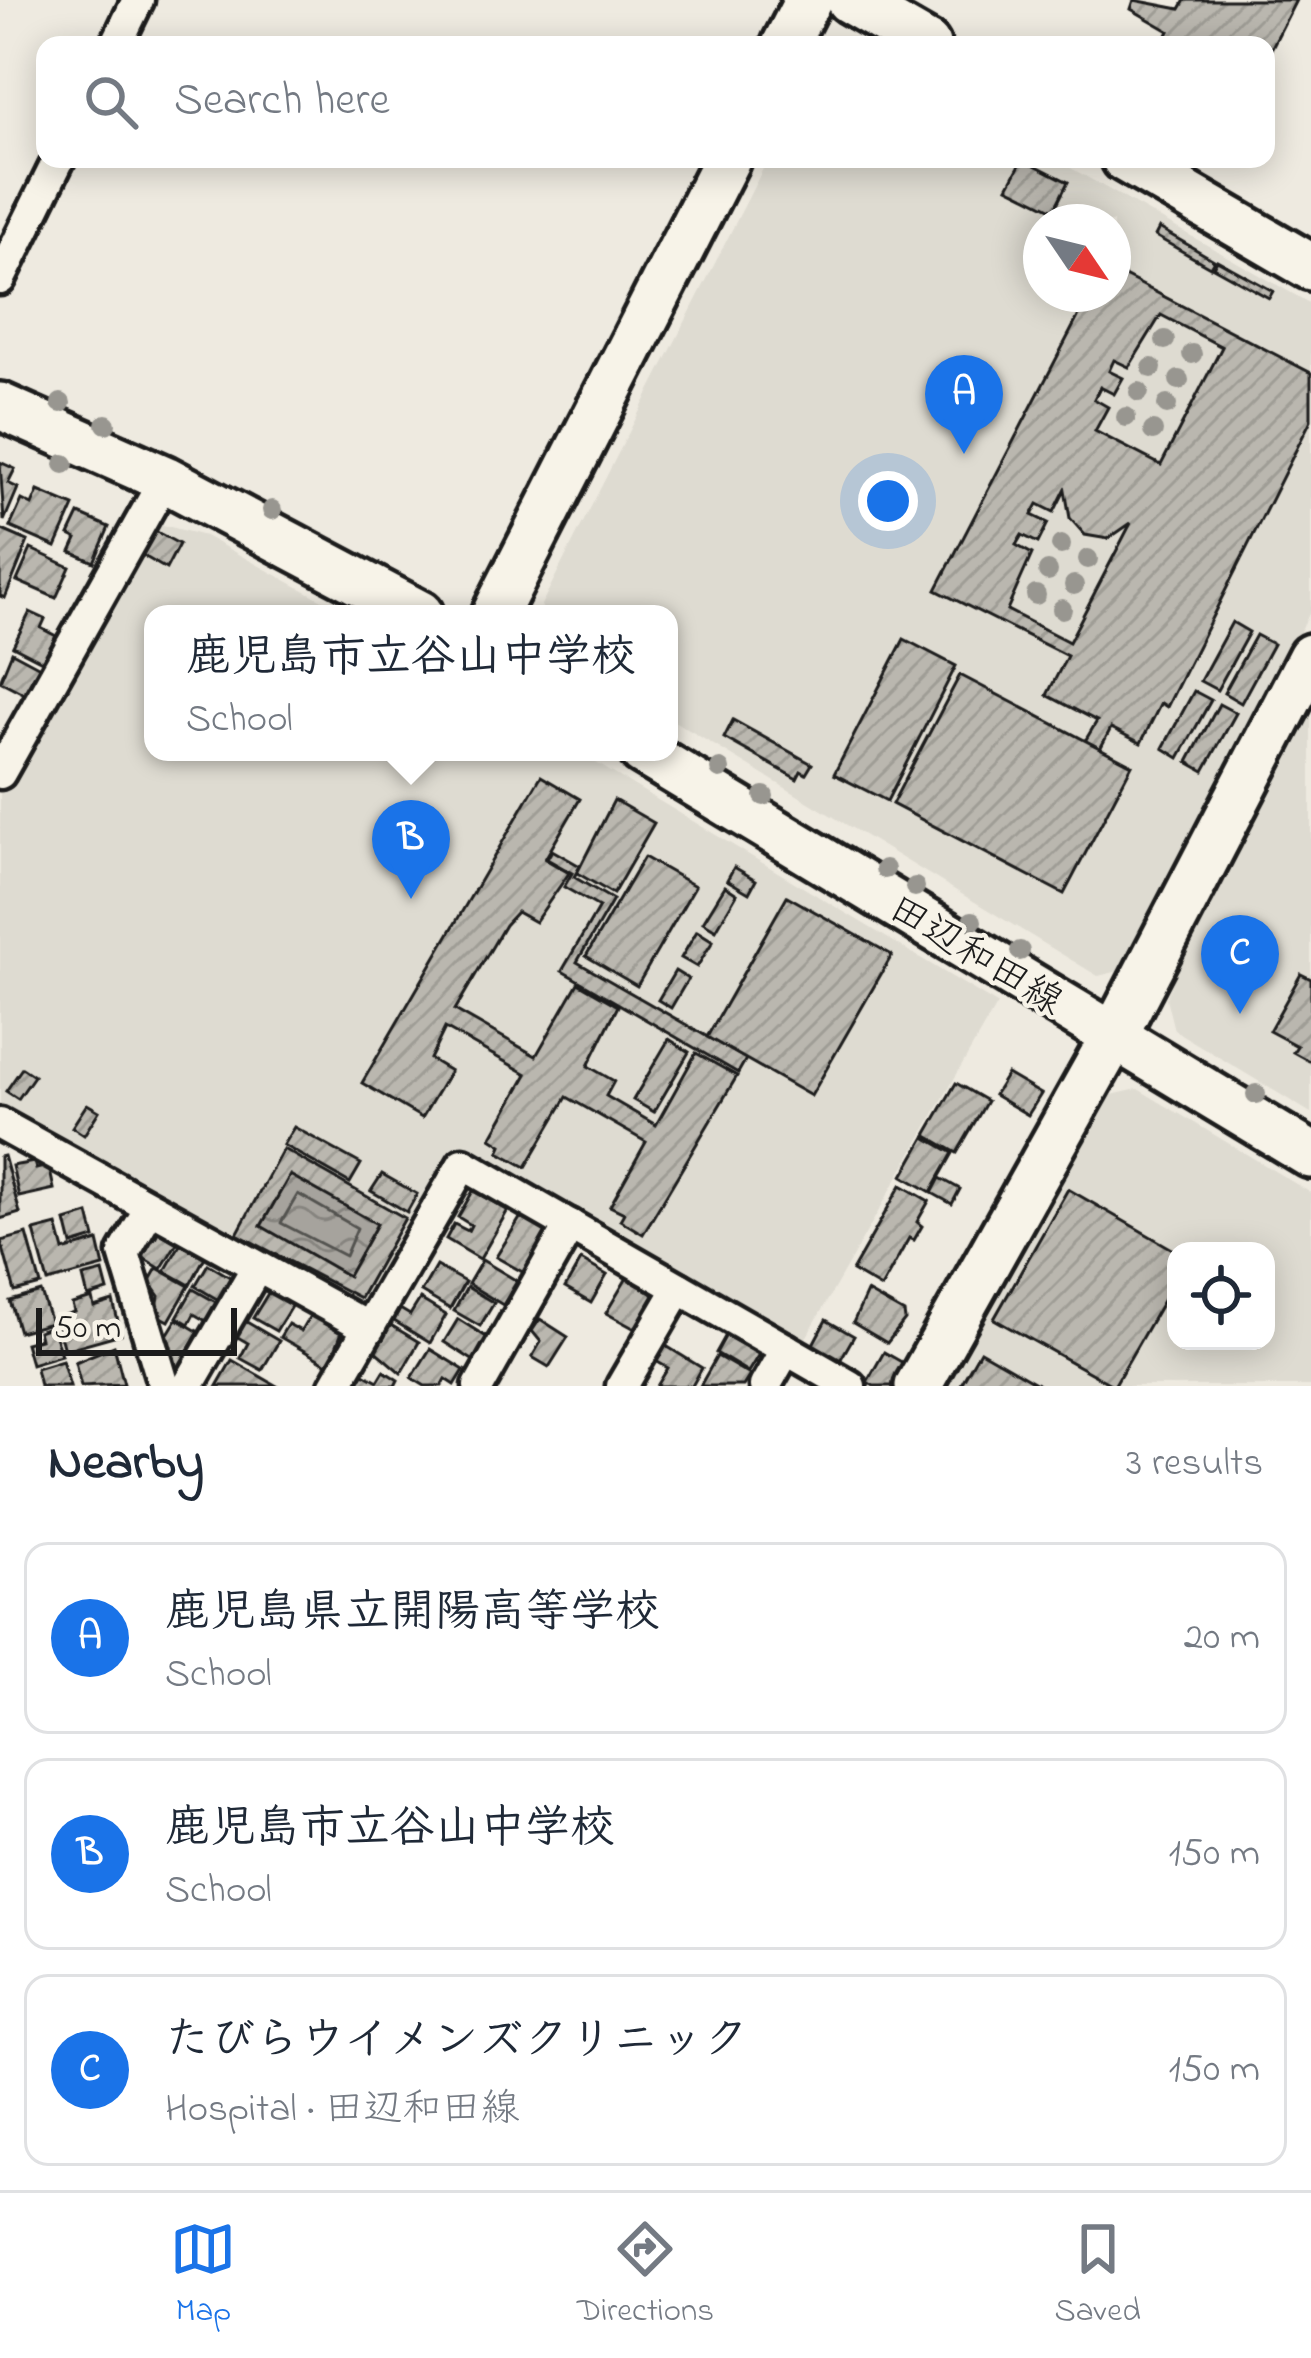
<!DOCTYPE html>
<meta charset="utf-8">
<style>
:root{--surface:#fff;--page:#f6f6f7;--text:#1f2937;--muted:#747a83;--line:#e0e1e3;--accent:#1a73e8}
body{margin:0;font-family:"Indie Flower","Klee One",sans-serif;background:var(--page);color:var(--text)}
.controls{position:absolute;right:36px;bottom:36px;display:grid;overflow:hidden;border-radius:24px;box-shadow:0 6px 30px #0003}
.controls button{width:108px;height:108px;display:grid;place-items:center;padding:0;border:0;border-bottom:3px solid var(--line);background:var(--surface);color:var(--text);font:60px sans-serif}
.compass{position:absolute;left:1023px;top:204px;width:108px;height:108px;border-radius:50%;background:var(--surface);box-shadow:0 6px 30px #0003;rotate:125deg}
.scale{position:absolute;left:36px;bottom:30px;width:201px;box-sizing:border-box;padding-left:12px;border:6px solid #1c1c1c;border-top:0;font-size:33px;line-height:42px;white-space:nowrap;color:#1c1c1c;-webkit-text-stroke:9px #f7f3e8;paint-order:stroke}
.you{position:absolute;left:888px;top:501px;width:42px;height:42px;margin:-30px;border:9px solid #fff;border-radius:50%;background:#1a73e8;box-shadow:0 0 0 18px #1a73e833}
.badge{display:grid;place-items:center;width:78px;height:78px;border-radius:50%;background:var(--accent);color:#fff;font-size:39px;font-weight:700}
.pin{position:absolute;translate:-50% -99px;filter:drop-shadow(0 3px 6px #0008)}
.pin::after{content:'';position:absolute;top:63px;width:42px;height:36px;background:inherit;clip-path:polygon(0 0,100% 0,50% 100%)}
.popup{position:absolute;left:144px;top:605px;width:534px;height:156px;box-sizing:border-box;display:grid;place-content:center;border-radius:24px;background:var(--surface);filter:drop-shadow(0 3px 9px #0005);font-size:39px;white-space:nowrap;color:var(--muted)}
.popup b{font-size:45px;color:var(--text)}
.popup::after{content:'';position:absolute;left:50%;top:100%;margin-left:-24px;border:24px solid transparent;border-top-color:var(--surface)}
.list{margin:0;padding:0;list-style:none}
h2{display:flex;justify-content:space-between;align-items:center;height:156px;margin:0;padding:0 48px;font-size:51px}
h2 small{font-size:39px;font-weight:400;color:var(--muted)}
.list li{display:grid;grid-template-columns:78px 1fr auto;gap:36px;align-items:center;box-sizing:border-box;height:192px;margin:0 24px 24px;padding:0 24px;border:3px solid var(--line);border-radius:24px}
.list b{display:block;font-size:45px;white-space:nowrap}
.list p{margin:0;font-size:39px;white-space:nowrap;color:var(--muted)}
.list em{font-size:39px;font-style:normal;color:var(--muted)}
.icon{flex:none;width:66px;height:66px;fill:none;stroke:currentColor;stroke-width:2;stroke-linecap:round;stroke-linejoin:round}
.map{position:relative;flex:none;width:1311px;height:1386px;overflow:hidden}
.search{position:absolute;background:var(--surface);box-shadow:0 6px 30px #0003;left:36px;right:36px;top:36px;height:132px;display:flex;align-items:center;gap:30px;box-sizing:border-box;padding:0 42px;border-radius:24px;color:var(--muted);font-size:45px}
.sheet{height:804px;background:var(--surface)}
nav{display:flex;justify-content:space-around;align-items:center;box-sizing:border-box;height:168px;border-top:3px solid var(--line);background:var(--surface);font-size:33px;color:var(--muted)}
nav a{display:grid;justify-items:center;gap:6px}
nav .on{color:var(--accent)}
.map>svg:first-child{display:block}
</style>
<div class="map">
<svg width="1311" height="1386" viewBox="0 0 1311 1386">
<defs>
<pattern id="water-waves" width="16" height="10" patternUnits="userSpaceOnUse" patternTransform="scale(3)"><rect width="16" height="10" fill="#a6a39d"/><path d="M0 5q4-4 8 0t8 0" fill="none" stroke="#86847f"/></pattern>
<pattern id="building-hatch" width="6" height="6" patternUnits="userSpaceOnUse" patternTransform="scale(3)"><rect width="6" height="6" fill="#bab7af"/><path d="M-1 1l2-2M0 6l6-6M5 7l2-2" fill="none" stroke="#9f9d96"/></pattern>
</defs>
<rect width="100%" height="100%" fill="#eeeae0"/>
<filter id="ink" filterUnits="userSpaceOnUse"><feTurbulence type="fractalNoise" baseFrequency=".00833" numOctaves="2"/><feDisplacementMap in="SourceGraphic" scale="24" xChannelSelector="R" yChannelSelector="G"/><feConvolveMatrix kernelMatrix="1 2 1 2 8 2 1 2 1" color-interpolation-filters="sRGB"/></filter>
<g filter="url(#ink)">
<!-- built -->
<g fill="#dedbd1" fill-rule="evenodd">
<path d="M 768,159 L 1055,159 L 1311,304 L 1311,610 L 1128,969 L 1098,976 L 669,718 L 669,614 L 544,614 L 541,605 ZM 1041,222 L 1113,222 L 1113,294 L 1041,294 Z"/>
<path d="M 163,525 L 205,536 L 348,614 L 153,614 L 153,752 L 578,752 L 997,1004 L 802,1345 L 460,1146 L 367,1304 L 356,1307 L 0,1109 L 0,794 L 148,531 Z"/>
<path d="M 1311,703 L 1311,1113 L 1174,1030 L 1166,998 L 1205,907 Z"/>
<path d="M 1138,1089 L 1311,1193 L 1311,1386 L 942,1386 L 1107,1096 ZM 1176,1251 L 1266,1251 L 1266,1341 L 1176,1341 Z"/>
</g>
<!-- water -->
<path fill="url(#water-waves)" stroke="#6f6d69" stroke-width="3" d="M 290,1175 L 377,1224 L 348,1276 L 261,1226 Z"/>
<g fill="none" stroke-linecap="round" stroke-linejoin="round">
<!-- shore -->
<path stroke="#535250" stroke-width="3" d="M 298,1194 L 357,1228 L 345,1256 L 281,1223 Z"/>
</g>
<!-- building -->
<g fill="url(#building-hatch)" stroke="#1c1c1c" stroke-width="3" fill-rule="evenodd">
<path d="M 1134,0 L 1180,9 L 1185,0 L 1296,0 L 1266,59 L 1266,45 L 1162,45 L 1169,31 L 1131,9 Z"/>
<path d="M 1023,159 L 1068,182 L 1054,210 L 1008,187 Z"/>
<path d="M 1159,228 L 1214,260 L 1210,267 L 1155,236 Z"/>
<path d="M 1217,260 L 1273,291 L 1269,298 L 1213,267 Z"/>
<path d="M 1113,270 L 1311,373 L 1311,420 L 1167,707 L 1161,703 L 1141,743 L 1111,728 L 1100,749 L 1085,741 L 1097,721 L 1047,695 L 1067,656 L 936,590 L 1090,294 L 1113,294 ZM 1161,315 L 1222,347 L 1161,465 L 1095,431 L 1108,407 L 1094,399 L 1100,387 L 1114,394 L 1123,378 L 1109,371 L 1114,360 L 1129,367 ZM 1065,490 L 1070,518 L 1085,535 L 1108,539 L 1131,523 L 1069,642 L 1007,610 L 1032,554 L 1016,545 L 1022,535 L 1038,543 L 1048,523 L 1032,515 L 1038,504 L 1054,512 Z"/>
<path d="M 0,462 L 15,469 L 8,483 L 18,488 L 4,521 Z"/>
<path d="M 38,491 L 74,506 L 56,547 L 10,527 L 22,500 L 32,505 Z"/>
<path d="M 79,514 L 109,527 L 94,562 L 71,552 L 77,539 L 69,535 Z"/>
<path d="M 0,529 L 28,541 L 5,598 L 0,596 Z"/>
<path d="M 155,531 L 179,544 L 166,569 L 142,555 Z"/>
<path d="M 31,549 L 70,567 L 56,598 L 17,581 Z"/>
<path d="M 30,612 L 45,619 L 41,628 L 56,636 L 44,662 L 13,646 Z"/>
<path d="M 1232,622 L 1249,632 L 1217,690 L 1200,681 Z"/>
<path d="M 1256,635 L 1273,644 L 1241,703 L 1224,693 Z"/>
<path d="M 904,639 L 956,666 L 887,801 L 834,774 Z"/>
<path d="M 12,652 L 40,667 L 25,694 L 0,681 Z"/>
<path d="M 960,675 L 1132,765 L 1064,894 L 892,804 Z"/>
<path d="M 1194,691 L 1211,700 L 1179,758 L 1163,748 Z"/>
<path d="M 1219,704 L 1236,713 L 1204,771 L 1188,762 Z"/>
<path d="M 733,720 L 812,764 L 806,774 L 801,771 L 797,779 L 724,738 Z"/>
<path d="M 541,776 L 580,799 L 545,859 L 569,873 L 535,922 L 517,912 L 505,925 L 455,1010 L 536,1056 L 578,983 L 618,1006 L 588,1066 L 614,1081 L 606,1096 L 656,1125 L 696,1053 L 737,1076 L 643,1234 L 620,1220 L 624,1213 L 610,1206 L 646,1142 L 567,1097 L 526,1167 L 499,1152 L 502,1145 L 491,1138 L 527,1074 L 445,1028 L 430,1059 L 450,1071 L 422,1118 L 362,1083 Z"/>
<path d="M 614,800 L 654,823 L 613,894 L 577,873 Z"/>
<path d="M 552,850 L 580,866 L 574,877 L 613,900 L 577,962 L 746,1059 L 738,1073 L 562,971 L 599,907 L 564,887 L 572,873 L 547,859 Z"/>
<path d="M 644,857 L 695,886 L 637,986 L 586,956 Z"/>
<path d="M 734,867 L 756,880 L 749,893 L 727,880 Z"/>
<path d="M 725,886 L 737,894 L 716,930 L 703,922 Z"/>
<path d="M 787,896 L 892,955 L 811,1096 L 707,1037 Z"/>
<path d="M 697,931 L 713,941 L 697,967 L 681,958 Z"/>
<path d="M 675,971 L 688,979 L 671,1008 L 658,1000 Z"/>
<path d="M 1301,974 L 1311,979 L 1311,1062 L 1293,1052 L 1297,1046 L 1269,1031 Z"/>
<path d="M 669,1039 L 689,1052 L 654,1112 L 633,1100 Z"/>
<path d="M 22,1068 L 34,1076 L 18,1099 L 6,1091 Z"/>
<path d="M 1007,1074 L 1041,1094 L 1028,1115 L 994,1095 Z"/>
<path d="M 956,1083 L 987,1101 L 957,1153 L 926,1135 Z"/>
<path d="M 87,1104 L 99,1111 L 84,1135 L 72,1127 Z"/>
<path d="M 294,1127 L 361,1164 L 350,1183 L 283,1145 Z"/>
<path d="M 925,1137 L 953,1153 L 931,1192 L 903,1176 Z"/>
<path d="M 283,1149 L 405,1218 L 360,1298 L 237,1234 ZM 290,1175 L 377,1224 L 348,1276 L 261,1226 Z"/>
<path d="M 4,1156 L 20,1213 L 0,1219 L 0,1157 Z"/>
<path d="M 34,1162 L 36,1169 L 49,1166 L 54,1189 L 19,1197 L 12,1166 Z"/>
<path d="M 382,1174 L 417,1194 L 407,1212 L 371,1191 Z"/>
<path d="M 940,1178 L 960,1189 L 952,1204 L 932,1193 Z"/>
<path d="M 901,1185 L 929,1201 L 917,1222 L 922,1226 L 914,1240 L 909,1238 L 881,1288 L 852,1271 Z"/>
<path d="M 1068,1189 L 1176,1251 L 1176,1278 L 1114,1386 L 994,1319 Z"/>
<path d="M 473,1191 L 508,1210 L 480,1259 L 446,1239 L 454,1224 L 468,1231 L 471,1225 L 458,1217 Z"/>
<path d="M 89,1214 L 95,1238 L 72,1245 L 66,1221 Z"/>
<path d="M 522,1215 L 544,1228 L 547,1237 L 526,1274 L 496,1257 Z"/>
<path d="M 57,1225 L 64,1251 L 98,1241 L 104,1267 L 48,1282 L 34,1231 Z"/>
<path d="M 158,1232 L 177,1243 L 161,1269 L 142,1257 L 147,1233 L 155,1238 Z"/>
<path d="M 27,1234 L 41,1285 L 15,1292 L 1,1241 Z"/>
<path d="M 182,1241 L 206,1255 L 190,1285 L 165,1271 Z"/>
<path d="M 482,1260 L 517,1281 L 503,1305 L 468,1284 Z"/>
<path d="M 581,1260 L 607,1275 L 591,1303 L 565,1288 Z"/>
<path d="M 208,1264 L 235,1280 L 222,1302 L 195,1286 Z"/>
<path d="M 436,1266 L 465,1282 L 450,1309 L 421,1292 Z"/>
<path d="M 157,1268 L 189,1286 L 169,1321 L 156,1314 L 159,1296 L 149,1282 Z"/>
<path d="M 103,1272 L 108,1291 L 88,1297 L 83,1277 Z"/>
<path d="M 628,1276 L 652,1291 L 655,1301 L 637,1330 L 606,1313 Z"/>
<path d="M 467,1287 L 494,1303 L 480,1326 L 454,1311 Z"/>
<path d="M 193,1289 L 221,1305 L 211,1324 L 194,1314 L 189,1324 L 177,1317 Z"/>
<path d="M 270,1290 L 293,1303 L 276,1331 L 253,1318 Z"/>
<path d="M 41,1292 L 51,1323 L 19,1332 L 10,1301 Z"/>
<path d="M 867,1292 L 904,1313 L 905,1320 L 887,1343 L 853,1323 Z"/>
<path d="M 92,1298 L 94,1307 L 113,1301 L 121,1334 L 64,1350 L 55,1318 L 74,1312 L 72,1304 Z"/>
<path d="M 420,1299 L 446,1315 L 430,1343 L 394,1321 L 400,1309 L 410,1315 Z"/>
<path d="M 311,1314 L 342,1332 L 329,1365 L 280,1337 L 288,1324 L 301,1331 Z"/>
<path d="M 177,1319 L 204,1335 L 183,1370 L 166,1360 L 164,1340 Z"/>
<path d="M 458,1319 L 488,1338 L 474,1361 L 444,1342 Z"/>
<path d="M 540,1319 L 568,1337 L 549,1367 L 532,1357 L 541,1342 L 532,1331 Z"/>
<path d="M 826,1320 L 854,1336 L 838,1364 L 811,1348 Z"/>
<path d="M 245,1321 L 279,1341 L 262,1370 L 240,1358 L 248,1343 L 236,1336 Z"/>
<path d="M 389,1324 L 419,1342 L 401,1373 L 374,1350 Z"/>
<path d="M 52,1326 L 61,1355 L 31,1364 L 25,1343 L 40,1339 L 38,1331 Z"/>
<path d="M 726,1335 L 759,1354 L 748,1372 L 716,1353 Z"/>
<path d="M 663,1344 L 702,1368 L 692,1386 L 657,1386 L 668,1368 L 654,1360 Z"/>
<path d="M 114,1346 L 124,1384 L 81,1386 L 75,1362 Z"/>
<path d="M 430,1349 L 464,1370 L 455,1385 L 446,1379 L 442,1386 L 425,1386 L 412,1378 Z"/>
<path d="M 980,1351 L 1041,1386 L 960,1386 Z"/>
<path d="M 884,1352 L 905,1364 L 892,1386 L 874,1386 L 867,1382 Z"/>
<path d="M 717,1356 L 750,1375 L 743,1386 L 700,1386 Z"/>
<path d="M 62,1360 L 70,1386 L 40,1386 L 36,1368 Z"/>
<path d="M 232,1360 L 277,1386 L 217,1386 Z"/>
<path d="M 384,1371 L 398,1380 L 395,1386 L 356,1386 L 364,1373 L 378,1381 Z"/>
</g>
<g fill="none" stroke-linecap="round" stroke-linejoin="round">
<defs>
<g id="street">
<path d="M 116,45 L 138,0"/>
<path d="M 0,279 L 59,159"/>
<path d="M 0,773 L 165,479"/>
<path d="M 0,1124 L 369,1328"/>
<path d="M 150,1208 L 124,1253 L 164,1386"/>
<path d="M 188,1386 L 257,1267"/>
<path d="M 335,1386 L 463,1164 L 850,1386"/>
<path d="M 479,1386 L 570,1225"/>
<path d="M 622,1386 L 679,1288"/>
<path d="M 765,1386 L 786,1349"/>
</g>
<g id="secondary">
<path d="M 849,0 L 927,45"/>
<path d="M 785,45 L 808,0"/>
<path d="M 1125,159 L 1311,267"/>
<path d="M 0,406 L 165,479 L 420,614"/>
<path d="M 495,614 L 727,159"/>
<path d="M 643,752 L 1311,1155"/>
<path d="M 918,1386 L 1114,1036 L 1311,657"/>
</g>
</defs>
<!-- street casing -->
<use href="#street" stroke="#1c1c1c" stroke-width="39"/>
<!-- secondary casing -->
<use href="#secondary" stroke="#1c1c1c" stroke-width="54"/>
<!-- street -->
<use href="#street" stroke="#f7f3e8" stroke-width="30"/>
<!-- secondary -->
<use href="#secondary" stroke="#f7f3e8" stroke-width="45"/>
</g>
<!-- trees -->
<g fill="#989690">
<circle cx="1165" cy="340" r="10"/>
<circle cx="1192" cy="354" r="10"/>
<circle cx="1152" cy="368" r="10"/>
<circle cx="1179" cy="380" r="10"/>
<circle cx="1139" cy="392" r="10"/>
<circle cx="61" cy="403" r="10"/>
<circle cx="1167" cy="405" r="10"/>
<circle cx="1126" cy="417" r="10"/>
<circle cx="106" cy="424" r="10"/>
<circle cx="1153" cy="431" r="10"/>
<circle cx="64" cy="464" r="10"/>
<circle cx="272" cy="510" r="10"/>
<circle cx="1061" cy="545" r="10"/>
<circle cx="1088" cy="559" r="10"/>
<circle cx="1048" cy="571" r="10"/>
<circle cx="1074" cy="585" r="10"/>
<circle cx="1036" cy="595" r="10"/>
<circle cx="1062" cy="609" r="10"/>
<circle cx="720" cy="769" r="10"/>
<circle cx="764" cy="796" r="10"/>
<circle cx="885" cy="869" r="10"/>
<circle cx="915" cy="887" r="10"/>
<circle cx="972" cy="921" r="10"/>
<circle cx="1020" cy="951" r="10"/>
<circle cx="1256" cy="1094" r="10"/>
</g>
</g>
<g text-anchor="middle" stroke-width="9" stroke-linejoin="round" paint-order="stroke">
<!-- street labels -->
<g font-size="39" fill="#1c1c1c" stroke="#f7f3e8">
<text transform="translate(977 953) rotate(31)" y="14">田辺和田線</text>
</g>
</g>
</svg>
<div class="controls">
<button><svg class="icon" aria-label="locate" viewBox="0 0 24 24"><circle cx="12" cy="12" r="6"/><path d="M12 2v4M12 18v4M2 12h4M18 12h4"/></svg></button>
</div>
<svg class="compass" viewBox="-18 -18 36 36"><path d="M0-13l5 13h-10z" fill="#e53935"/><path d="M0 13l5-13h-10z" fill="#747a83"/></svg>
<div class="scale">50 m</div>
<div class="you"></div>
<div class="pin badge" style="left:964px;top:454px">A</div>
<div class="pin badge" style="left:411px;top:899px">B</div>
<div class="popup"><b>鹿児島市立谷山中学校</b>School</div>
<div class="pin badge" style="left:1240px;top:1014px">C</div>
<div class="search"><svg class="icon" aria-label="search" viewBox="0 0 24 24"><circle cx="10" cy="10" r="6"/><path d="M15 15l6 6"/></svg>Search here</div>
</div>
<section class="sheet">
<h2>Nearby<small>3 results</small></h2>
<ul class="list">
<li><span class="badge">A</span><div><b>鹿児島県立開陽高等学校</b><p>School</p></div><em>20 m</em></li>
<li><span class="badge">B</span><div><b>鹿児島市立谷山中学校</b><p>School</p></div><em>150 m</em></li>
<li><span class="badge">C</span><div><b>たびらウイメンズクリニック</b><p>Hospital · 田辺和田線</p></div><em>150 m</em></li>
</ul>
</section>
<nav>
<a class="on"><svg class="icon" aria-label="map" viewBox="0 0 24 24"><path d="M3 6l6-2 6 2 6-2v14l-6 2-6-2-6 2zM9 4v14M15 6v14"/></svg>Map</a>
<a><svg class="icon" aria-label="directions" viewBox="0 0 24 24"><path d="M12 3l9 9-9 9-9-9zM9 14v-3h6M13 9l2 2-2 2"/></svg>Directions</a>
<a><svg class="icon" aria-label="saved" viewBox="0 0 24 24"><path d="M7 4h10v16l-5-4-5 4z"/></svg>Saved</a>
</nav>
